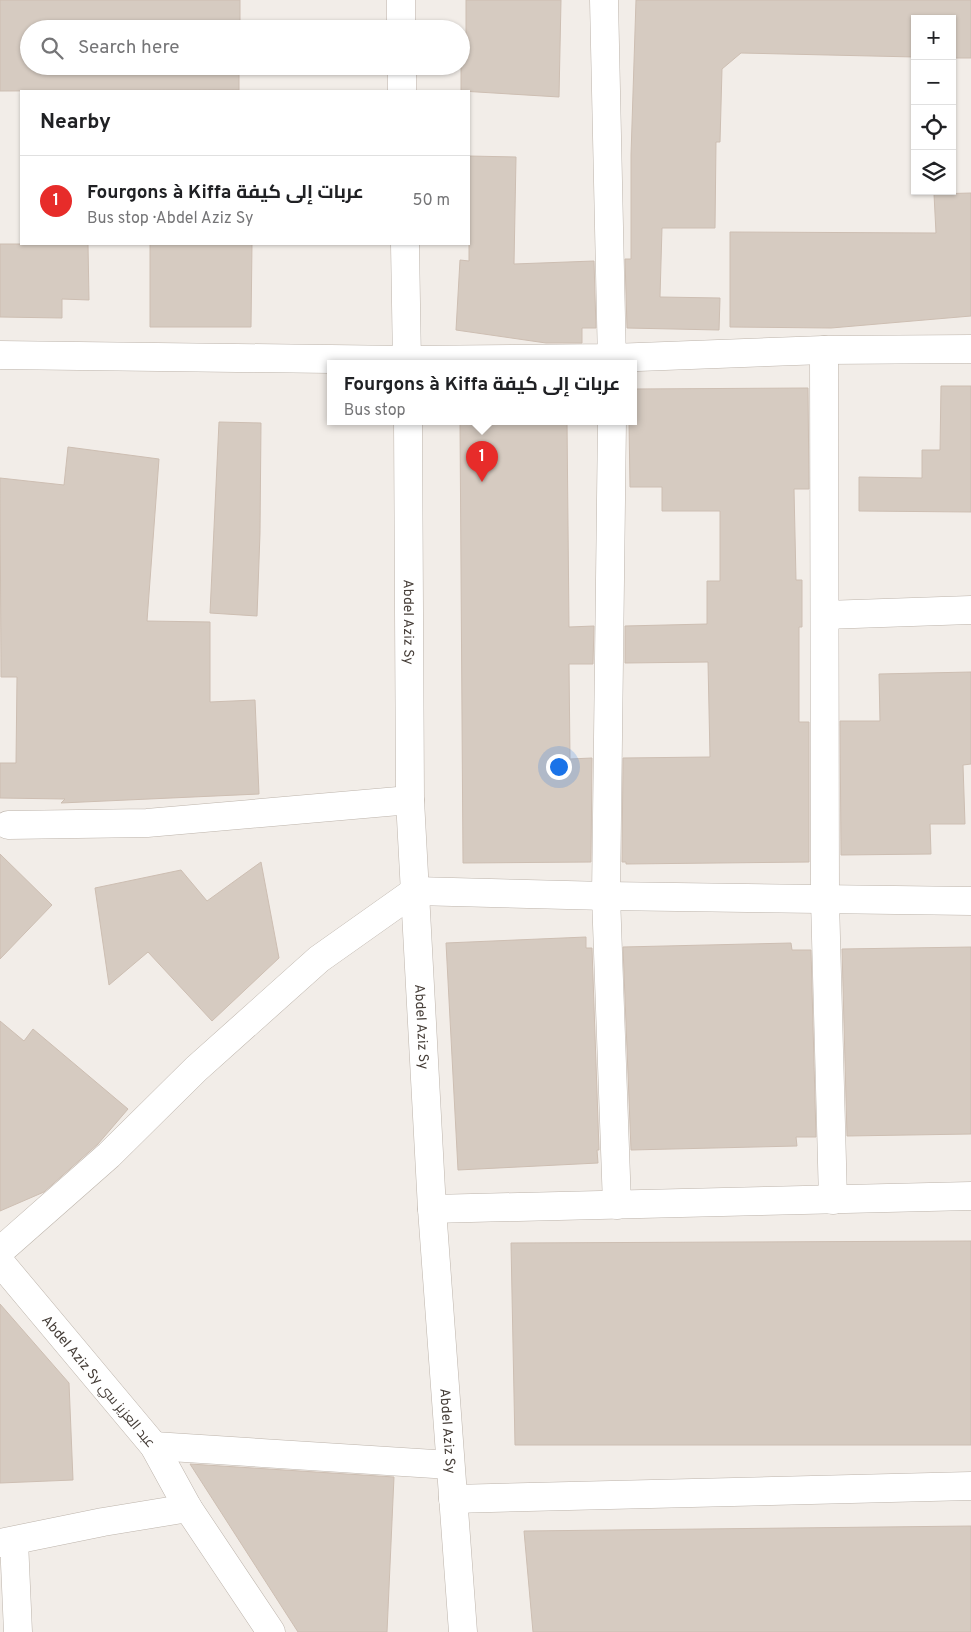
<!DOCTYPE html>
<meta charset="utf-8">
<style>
:root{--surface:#fff;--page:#f6f6f6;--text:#202124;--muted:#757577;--line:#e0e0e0;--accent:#e72c2a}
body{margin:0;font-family:Overpass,Cairo,sans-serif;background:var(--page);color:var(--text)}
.controls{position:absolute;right:15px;top:15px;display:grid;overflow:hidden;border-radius:0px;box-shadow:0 1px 4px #0004}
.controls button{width:45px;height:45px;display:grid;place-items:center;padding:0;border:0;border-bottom:1px solid var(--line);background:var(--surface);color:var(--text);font:25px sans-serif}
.you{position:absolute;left:558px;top:766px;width:18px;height:18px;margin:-12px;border:4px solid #fff;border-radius:50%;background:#1a73e8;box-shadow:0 0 0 8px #1a73e833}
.badge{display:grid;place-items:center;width:32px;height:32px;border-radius:50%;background:var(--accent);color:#fff;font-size:16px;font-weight:700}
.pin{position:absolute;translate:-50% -41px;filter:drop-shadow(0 1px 2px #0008)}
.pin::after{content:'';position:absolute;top:26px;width:18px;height:15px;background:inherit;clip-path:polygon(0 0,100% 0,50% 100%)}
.popup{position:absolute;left:327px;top:360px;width:310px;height:65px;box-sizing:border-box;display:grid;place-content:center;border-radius:0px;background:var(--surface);filter:drop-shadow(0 1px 4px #0005);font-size:16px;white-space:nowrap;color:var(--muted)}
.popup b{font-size:19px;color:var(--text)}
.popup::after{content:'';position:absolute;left:50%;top:100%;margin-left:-10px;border:10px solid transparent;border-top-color:var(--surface)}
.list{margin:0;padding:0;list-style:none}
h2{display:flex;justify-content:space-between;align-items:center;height:65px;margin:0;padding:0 20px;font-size:21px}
h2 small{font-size:16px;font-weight:400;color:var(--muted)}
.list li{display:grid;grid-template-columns:32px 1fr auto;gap:15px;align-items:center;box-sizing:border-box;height:90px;padding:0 20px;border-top:1px solid var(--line)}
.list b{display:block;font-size:19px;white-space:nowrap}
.list p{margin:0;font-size:16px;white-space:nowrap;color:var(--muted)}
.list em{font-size:16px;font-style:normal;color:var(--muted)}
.icon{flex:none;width:28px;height:28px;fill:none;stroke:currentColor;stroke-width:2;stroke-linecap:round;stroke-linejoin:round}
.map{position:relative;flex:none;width:971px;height:1632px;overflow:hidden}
.search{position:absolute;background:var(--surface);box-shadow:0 1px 4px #0004;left:20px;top:20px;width:450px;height:55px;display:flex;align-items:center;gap:12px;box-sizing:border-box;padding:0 18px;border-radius:28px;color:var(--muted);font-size:19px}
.panel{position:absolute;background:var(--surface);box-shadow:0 1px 4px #0004;left:20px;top:90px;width:450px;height:155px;border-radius:0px}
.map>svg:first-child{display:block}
</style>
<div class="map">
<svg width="971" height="1632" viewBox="0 0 971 1632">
<rect width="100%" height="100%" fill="#f2ede8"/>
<!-- building -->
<g fill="#d6cbc1" stroke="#cdbeb2">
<path d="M 0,0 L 240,0 L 240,29 L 29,29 L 29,66 L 239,66 L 239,90 L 0,91 Z"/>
<path d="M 466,0 L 561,0 L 559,97 L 461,91 L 461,33 L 466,33 Z"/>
<path d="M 636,0 L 971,0 L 971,58 L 952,58 L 952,19 L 915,19 L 915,57 L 741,53 L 722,69 L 720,142 L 716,142 L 715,228 L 662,228 L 660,297 L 720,298 L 719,330 L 627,328 L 625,259 L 631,259 L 631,155 Z"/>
<path d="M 469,156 L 516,157 L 514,264 L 594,261 L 596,328 L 582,328 L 582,343 L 546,343 L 456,330 L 460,260 L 469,261 Z"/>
<path d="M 971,193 L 971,316 L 831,328 L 730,327 L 730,232 L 936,233 L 934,194 Z"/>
<path d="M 0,244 L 88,244 L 89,300 L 62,299 L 62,318 L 0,317 Z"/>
<path d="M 150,244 L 252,244 L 251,327 L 150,327 Z"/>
<path d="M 941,386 L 971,386 L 971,512 L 859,511 L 859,477 L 922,478 L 922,450 L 940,450 Z"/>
<path d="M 808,388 L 809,489 L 794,489 L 796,580 L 802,580 L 802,627 L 799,627 L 799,722 L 809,722 L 809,862 L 626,864 L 626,862 L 622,862 L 623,758 L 710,757 L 708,662 L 625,663 L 625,626 L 707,624 L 707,581 L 720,581 L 720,511 L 662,511 L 662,487 L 630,487 L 629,421 L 633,421 L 633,389 Z"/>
<path d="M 460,421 L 567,421 L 569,627 L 594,626 L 593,664 L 569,664 L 570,759 L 592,758 L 591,862 L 463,863 Z"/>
<path d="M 219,422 L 261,423 L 260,533 L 257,616 L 210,613 Z"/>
<path d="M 68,447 L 159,459 L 147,621 L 210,622 L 210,702 L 255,700 L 259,794 L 61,803 L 65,799 L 0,798 L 0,763 L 16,763 L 17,677 L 1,677 L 0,478 L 64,485 Z"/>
<path d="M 971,672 L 971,764 L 963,765 L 965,824 L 930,824 L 931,854 L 841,855 L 840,721 L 880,721 L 879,674 Z"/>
<path d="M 0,854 L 52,905 L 0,959 Z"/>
<path d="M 261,862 L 279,958 L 212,1021 L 148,952 L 109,985 L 95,888 L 181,870 L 207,901 Z"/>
<path d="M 586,937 L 586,948 L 592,948 L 599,1150 L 597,1150 L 598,1163 L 458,1170 L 446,943 Z"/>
<path d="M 791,943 L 792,950 L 811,950 L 816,1137 L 796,1137 L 797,1146 L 631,1150 L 623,947 Z"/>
<path d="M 971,947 L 971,1134 L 847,1136 L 842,949 Z"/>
<path d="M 0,1021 L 24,1041 L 33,1029 L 128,1109 L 98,1144 L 44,1192 L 0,1211 Z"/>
<path d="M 971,1241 L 971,1445 L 515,1445 L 511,1243 Z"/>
<path d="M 0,1304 L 69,1383 L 73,1480 L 0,1483 Z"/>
<path d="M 190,1464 L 394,1477 L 387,1632 L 298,1632 Z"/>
<path d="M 971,1526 L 971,1632 L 533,1632 L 524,1531 Z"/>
</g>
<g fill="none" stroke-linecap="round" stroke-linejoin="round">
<defs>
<g id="minor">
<path d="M 401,0 L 401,29"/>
<path d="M 604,0 L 612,363"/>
<path d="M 402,66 L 402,91"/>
<path d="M 405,244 L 407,363"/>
<path d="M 824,350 L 825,900 L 833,1200"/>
<path d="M 0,355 L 407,360 L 612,358 L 824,350 L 971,349"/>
<path id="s1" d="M 408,421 L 410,800 L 432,1209 L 463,1632"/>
<path d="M 612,421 L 606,896 L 617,1205"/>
<path d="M 825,615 L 971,610"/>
<path d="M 8,825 L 147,823 L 410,800"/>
<path d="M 432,1209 L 971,1196"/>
<path d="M 0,1251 L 109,1155 L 196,1069 L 319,959 L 415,891 L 606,896 L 971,901"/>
<path d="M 0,1262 L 154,1446 L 188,1508 L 271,1632"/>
<path d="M 154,1446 L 450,1465"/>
<path d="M 453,1499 L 971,1486"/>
<path d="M 14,1541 L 18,1632"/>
<path d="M 0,1543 L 103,1522 L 188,1508"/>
</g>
</defs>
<!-- minor casing -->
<use href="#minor" stroke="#bdb4ab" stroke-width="29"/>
<!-- minor -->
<use href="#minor" stroke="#fff" stroke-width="28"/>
</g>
<g text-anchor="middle" stroke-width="4" stroke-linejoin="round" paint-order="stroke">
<!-- street labels -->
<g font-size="14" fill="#453d37" stroke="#fff">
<text dy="5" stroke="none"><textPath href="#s1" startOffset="201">Abdel Aziz Sy</textPath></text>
<text dy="5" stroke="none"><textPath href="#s1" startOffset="606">Abdel Aziz Sy</textPath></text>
<text transform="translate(99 1381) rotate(50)" y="5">Abdel Aziz Sy عبد العزيز سي</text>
<text dy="5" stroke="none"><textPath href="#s1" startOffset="1011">Abdel Aziz Sy</textPath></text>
</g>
</g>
</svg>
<div class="controls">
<button>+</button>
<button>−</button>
<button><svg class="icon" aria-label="locate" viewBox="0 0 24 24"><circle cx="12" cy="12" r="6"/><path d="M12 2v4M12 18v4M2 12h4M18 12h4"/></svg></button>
<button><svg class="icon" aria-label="layers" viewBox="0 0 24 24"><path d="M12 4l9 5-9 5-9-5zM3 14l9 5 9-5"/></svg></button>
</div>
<div class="you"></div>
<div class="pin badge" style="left:482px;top:482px">1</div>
<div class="popup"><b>Fourgons à Kiffa عربات إلى كيفة</b>Bus stop</div>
<div class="search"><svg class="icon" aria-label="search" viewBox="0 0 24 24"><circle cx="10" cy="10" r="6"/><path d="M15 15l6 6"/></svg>Search here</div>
<section class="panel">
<h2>Nearby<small></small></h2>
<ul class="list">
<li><span class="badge">1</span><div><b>Fourgons à Kiffa عربات إلى كيفة</b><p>Bus stop · Abdel Aziz Sy</p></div><em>50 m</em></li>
</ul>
</section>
</div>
